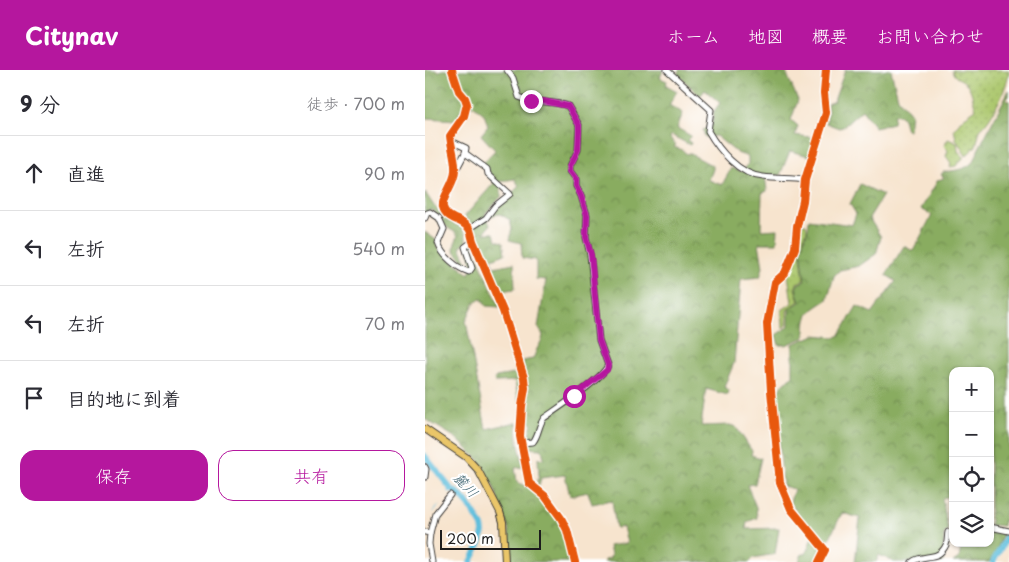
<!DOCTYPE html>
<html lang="ja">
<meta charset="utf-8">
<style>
:root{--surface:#fff;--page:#f2f2f3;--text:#2b2b33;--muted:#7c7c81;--line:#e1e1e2;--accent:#b5179e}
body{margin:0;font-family:"Playpen Sans","Klee One",sans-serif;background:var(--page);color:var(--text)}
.controls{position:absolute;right:15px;bottom:15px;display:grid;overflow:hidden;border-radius:10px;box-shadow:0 1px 4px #0004}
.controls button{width:45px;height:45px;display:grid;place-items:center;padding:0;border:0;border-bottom:1px solid var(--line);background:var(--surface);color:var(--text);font:25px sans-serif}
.scale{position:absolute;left:15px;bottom:12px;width:101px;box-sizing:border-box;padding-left:5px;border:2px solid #1c1c1c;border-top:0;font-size:14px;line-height:18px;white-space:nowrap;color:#1c1c1c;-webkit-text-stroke:4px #fff;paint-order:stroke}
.stop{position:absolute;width:15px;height:15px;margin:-11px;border:4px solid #b5179e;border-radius:50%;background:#fff}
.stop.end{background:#b5179e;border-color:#fff;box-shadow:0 1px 5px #0008}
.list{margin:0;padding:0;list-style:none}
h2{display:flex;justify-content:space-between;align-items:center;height:65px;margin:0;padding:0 20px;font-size:21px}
h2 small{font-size:16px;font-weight:400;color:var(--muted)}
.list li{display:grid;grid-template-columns:32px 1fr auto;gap:15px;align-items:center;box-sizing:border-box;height:75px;padding:0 20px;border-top:1px solid var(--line)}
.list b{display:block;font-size:19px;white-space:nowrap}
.list em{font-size:16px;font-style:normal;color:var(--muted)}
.actions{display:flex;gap:10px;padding:15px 20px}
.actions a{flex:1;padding:11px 0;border:1px solid var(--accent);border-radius:15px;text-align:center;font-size:18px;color:var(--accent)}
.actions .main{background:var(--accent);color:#fff}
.icon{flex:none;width:28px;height:28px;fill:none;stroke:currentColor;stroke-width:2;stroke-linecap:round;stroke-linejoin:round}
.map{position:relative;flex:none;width:584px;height:492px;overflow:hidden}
header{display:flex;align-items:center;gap:30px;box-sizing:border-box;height:70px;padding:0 25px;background:var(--accent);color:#fff}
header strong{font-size:24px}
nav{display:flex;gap:28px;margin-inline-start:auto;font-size:18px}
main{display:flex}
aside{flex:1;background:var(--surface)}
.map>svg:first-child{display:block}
</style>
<header>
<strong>Citynav</strong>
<nav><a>ホーム</a><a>地図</a><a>概要</a><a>お問い合わせ</a></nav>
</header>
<main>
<aside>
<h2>9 分<small>徒歩 · 700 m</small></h2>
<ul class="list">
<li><svg class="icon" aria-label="ahead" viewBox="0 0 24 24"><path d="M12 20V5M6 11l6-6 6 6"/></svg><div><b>直進</b></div><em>90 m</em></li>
<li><svg class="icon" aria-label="left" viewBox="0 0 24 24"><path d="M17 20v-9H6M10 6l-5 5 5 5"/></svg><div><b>左折</b></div><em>540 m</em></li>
<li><svg class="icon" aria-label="left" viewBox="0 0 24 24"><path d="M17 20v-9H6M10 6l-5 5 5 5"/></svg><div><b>左折</b></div><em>70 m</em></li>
<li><svg class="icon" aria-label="arrive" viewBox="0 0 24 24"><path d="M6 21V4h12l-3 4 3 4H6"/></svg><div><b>目的地に到着</b></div></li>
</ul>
<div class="actions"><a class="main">保存</a><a>共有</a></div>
</aside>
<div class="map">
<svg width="584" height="492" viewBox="0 0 584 492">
<defs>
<pattern id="grass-dots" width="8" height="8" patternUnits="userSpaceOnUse" patternTransform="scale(1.25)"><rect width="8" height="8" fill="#acc76d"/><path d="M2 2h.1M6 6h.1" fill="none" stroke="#93aa5e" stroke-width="1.8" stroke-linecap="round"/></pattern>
<pattern id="forest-crowns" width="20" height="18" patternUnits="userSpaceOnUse" patternTransform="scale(1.25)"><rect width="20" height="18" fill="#89ac60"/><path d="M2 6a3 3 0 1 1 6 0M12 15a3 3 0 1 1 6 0" fill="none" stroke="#6f8b4e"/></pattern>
</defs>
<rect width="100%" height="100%" fill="#fff"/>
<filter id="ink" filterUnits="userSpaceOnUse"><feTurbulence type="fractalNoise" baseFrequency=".02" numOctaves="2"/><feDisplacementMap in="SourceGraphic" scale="10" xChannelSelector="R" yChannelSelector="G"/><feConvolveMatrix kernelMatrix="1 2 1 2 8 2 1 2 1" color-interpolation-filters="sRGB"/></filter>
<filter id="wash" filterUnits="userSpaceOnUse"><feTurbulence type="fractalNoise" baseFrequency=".0096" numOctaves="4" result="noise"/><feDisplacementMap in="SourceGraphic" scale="20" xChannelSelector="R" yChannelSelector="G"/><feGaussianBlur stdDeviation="1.12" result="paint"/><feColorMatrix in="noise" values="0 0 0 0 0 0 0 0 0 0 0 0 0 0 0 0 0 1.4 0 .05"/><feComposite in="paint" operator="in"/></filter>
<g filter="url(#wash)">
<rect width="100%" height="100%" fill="#f7e4ce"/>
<!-- grass -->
<g fill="url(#grass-dots)" stroke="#647244">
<path d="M 527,0 L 584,0 C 584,14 567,50 555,59 L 551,76 L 541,86 L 531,69 L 529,59 L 538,48 L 551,39 C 548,31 547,20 542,14 C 536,8 529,9 527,0 Z"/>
<path d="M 523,69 L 532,73 L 533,81 L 539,87 L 531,96 L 525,97 L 526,93 L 521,86 L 523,80 L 519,76 Z"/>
<path d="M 375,154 L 381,154 L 382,159 L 375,180 L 379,210 L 372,213 L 370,219 L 374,231 L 362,240 L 362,255 L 358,258 L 357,240 L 367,233 L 363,204 L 372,181 Z"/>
</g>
<!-- forest -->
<g fill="url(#forest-crowns)" stroke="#52643e">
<path d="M 0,0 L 10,0 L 13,2 L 17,0 L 113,0 L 119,2 L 119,0 L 238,0 L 235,8 L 242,11 L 241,15 L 252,21 L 244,35 L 258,43 L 252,58 L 266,66 L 262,70 L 266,73 L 265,75 L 246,65 L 245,68 L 251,75 L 249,77 L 257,80 L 262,84 L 264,83 L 288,96 L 288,99 L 284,110 L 297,115 L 306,98 L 318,102 L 323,94 L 323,87 L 312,83 L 291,66 L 280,67 L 278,60 L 287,54 L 289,41 L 295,33 L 280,20 L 275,26 L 252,4 L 254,0 L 360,0 L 373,30 L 366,50 L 373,56 L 370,65 L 391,68 L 384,86 L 365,81 L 355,105 L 340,105 L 342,121 L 337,123 L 336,160 L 353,159 L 352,173 L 334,173 L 338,197 L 335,207 L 316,209 L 309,293 L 299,317 L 304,320 L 303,325 L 281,319 L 276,356 L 305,355 L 311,357 L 327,381 L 326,385 L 336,388 L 330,414 L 322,415 L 331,437 L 332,448 L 322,452 L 321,459 L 354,458 L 350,484 L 328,488 L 325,492 L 179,492 L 179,490 L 185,489 L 186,485 L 184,476 L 202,473 L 198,457 L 191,458 L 187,430 L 167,434 L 163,422 L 145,426 L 140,405 L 116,408 L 114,415 L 110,417 L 108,415 L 112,413 L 114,406 L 113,389 L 119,388 L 117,379 L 100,378 L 107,354 L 99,348 L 103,317 L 97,291 L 108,289 L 112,279 L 117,270 L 118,265 L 113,257 L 121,210 L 111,209 L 111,190 L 97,188 L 96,173 L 84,170 L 87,159 L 85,150 L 75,144 L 65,146 L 94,116 L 90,109 L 76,111 L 76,127 L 60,144 L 65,155 L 59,163 L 69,163 L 71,170 L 78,172 L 80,184 L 67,189 L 68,197 L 89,193 L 90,219 L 73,221 L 40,146 L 69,113 L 57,94 L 70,80 L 56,65 L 63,56 L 59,44 L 48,35 L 36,40 L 32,50 L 0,48 Z"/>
<path d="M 420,0 L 466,0 L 473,28 L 486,44 L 484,60 L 481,60 L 477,46 L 469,44 L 468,53 L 450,57 L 437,40 L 418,57 L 414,58 L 401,53 L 403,43 L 402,34 L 409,31 Z"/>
<path d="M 584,20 L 584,26 L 581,30 L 584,31 L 584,415 L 578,456 L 565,455 L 565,301 L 528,301 L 528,426 L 517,428 L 523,460 L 519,464 L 518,492 L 469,492 L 454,485 L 451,492 L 430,492 L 435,448 L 417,443 L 403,471 C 386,467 374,445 365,432 L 369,419 L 358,416 L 350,324 L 364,308 L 368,306 L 368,274 L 390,265 L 409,267 L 414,266 L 432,236 L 447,243 L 471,211 L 461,205 L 479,176 L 488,181 L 507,145 L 496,139 L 513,110 L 519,108 L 516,105 L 518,102 C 534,100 550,99 553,80 Z"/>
<path d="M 435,114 L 458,125 L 444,148 L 456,167 L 451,184 L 434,196 L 415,200 L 409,206 L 402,230 C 382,243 380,243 380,267 L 361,275 L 354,275 L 351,265 L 364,256 L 364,239 L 375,232 L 371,219 L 373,214 L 380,211 L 376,180 L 383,159 L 384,149 L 427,155 L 431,144 L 425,134 Z"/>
<path d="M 0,122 L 9,136 L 25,152 L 37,158 L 41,165 L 41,172 L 35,177 L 45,198 L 29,180 L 30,173 L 33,166 C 30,161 27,161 23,158 C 16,152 17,146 6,140 L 0,143 Z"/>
<path d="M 0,162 L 11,170 L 12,177 L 44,204 L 48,195 L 43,179 L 47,175 L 75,237 L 61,236 L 56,228 L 49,233 L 41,251 L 61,359 L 92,352 L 93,372 L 99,397 L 90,398 L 92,412 C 101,416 112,420 119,427 C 136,446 142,468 147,492 L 87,492 L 83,456 L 68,415 L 54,390 L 31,368 L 0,349 Z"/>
<path d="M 95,303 L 99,318 L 95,332 L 93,329 L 90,311 L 72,312 L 70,312 L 69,309 L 71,307 Z"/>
<path d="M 565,458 L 577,460 L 578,463 L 570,485 L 565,492 L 528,492 L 534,488 L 537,473 L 565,473 Z"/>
<path d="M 387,467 L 398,479 L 391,492 L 374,492 L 377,484 L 381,484 Z"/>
</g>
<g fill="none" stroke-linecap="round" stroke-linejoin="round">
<!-- stream -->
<g stroke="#5ebedc" stroke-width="1">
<path d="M 24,422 L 26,419"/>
<path d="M 9,442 L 14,435"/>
<path d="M 0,477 L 2,468"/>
</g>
<!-- river -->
<g stroke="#5ebedc" stroke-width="6">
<path d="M 0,386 L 26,419 L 34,424 L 44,435 L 57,456 L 58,462 L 56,471 L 46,492"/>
<path d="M 568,492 L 579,472 L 584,457"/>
</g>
</g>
</g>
<g filter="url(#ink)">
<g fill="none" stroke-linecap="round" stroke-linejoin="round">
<defs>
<g id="minor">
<path d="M 27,0 L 34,21 L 40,28 L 42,34 L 39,46 L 25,66 C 26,77 31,89 30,101 C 30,113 16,128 18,137 C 21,150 39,149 45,160 C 46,163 47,167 48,171 L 78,241 L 99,308 L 100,318 L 97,336 L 95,366 L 104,413 L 120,426 L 136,448 L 142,460 L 150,492"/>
<path d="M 82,0 L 88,8 L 94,27 C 109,34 127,30 143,36 L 154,55 L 153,80 L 145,96 L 145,101 L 151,109 L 151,116 L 156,126 L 162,145 L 161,167 L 165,185 L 174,270 L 183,295 C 178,309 133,338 119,348 C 113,356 114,365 108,372 L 95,373"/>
<path d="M 242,0 L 286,40 L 283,61 C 294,80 314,105 338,107 C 352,109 366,108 380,110"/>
<path d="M 26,71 L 41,78 L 40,83 L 62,99 L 63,104 L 85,124 L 70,136 L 61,148 L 44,159"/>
<path d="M 31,100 L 40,83"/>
<path d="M 0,148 L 2,143 L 5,142 L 14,148 L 19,159 L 13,173 C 17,186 32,198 44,202 L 47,198 L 40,177 L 48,171"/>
<path d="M 0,397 L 1,399 L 0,407"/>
<path d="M 565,457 L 584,461"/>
<path d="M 0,462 L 5,463 L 4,474 L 7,492"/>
<path d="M 5,463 L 10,444 L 25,425"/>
<path d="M 394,492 L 400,480 L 366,439 L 355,413 L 346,321 L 342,254 L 350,212 L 360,203 L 370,178 L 372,156 L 378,131 L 380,110 L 401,43 L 399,23 L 401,0"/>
<path d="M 487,492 C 499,483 513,492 521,475 C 523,471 522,466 523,462 L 528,462"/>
</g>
<path id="major" d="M 0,359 L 41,387 L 53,400 L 75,442 L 78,452 L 80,492"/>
</defs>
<!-- minor casing -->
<use href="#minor" stroke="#3d3a37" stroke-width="7"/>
<!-- major casing -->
<use href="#major" stroke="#3d3a37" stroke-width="8"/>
<!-- minor -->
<use href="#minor" stroke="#fff" stroke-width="5"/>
<!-- major -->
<use href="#major" stroke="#eac669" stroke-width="6"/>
<defs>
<g id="cycleway">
<path d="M 27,0 L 34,21 L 40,28 L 42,34 L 39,46 L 25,66 C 26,77 31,89 30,101 C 30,113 16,128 18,137 C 21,150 39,149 45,160 C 46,163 47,167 48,171 L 78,241 L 99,308 L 100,318 L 97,336 L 95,366 L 104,413 L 120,426 L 136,448 L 142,460 L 150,492"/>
<path d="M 394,492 L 400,480 L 366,439 L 355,413 L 346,321 L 342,254 L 350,212 L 360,203 L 370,178 L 372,156 L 378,131 L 380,110 L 401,43 L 399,23 L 401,0"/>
</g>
</defs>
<!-- cycleway casing -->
<use href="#cycleway" stroke="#fff" stroke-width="11"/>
<!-- cycleway -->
<use href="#cycleway" stroke="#e8590c" stroke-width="8"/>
</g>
</g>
<g fill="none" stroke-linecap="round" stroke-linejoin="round" filter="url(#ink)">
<!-- route -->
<path stroke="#b5179e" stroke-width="6" d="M 106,31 L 118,31 L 143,36 L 154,55 L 154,61 L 153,80 L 145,96 L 145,101 L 151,109 L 151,116 L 156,126 L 162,145 L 161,167 L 166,185 L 174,270 L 183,295 L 182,300 L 177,304 L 149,326"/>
</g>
<g text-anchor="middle" stroke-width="4" stroke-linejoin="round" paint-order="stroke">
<!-- water labels -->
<g font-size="14" font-style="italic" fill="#365d69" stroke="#fff">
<text transform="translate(41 415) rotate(47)" y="5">麓川</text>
</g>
</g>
</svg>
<div class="controls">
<button>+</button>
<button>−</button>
<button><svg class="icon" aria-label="locate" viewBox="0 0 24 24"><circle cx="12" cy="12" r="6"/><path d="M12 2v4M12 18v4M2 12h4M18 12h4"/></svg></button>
<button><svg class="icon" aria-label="layers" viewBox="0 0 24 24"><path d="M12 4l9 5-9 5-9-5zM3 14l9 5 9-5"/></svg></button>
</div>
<div class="scale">200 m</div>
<div class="stop" style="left:149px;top:326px"></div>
<div class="stop end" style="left:106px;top:31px"></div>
</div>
</main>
